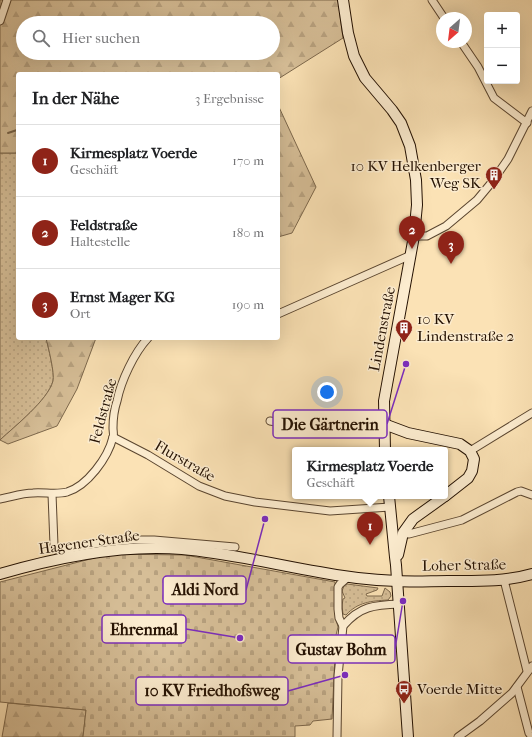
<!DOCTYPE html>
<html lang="de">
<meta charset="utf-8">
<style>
:root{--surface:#fff;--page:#f2f2f2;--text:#202124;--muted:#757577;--line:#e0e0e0;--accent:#8f2418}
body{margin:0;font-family:"IM FELL French Canon",serif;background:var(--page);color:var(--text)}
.controls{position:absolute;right:12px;top:12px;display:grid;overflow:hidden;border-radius:4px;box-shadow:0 4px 16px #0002}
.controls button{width:36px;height:36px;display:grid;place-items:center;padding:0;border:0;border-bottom:1px solid var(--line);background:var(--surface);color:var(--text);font:20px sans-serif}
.compass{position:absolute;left:436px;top:12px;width:36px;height:36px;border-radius:50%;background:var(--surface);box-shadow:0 4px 16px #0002;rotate:208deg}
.you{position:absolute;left:327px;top:392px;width:14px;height:14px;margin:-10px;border:3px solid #fff;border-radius:50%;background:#1a73e8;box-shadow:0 0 0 6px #1a73e833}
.badge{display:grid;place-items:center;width:26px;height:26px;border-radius:50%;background:var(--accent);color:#fff;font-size:13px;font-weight:700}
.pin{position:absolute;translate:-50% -33px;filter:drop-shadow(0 1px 2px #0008)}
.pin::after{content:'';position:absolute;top:21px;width:14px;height:12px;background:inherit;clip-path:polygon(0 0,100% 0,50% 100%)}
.popup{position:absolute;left:292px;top:447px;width:156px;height:52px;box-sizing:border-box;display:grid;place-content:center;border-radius:4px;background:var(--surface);filter:drop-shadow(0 1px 3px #0005);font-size:13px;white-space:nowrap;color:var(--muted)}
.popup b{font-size:15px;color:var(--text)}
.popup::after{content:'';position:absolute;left:50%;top:100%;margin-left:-8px;border:8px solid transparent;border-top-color:var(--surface)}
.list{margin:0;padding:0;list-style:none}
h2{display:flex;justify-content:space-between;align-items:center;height:52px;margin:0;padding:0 16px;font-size:17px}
h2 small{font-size:13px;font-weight:400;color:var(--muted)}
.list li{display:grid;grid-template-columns:26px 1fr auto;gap:12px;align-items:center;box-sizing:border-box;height:72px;padding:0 16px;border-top:1px solid var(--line)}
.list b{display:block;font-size:15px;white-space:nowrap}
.list p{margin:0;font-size:13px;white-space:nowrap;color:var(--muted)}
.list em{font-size:13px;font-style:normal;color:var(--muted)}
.icon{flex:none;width:22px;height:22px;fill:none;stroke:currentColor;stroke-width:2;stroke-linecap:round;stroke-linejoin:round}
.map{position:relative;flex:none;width:532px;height:737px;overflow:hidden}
.search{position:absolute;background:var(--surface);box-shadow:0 4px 16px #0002;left:16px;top:16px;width:264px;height:44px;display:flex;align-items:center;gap:10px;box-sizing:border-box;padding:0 14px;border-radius:22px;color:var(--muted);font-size:15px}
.panel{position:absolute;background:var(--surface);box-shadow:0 4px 16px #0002;left:16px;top:72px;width:264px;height:268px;border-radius:4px}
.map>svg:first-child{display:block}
</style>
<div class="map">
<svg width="532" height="737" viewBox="0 0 532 737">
<defs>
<pattern id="grass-dots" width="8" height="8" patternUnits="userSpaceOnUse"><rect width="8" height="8" fill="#d6be97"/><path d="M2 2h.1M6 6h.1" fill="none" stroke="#b8a280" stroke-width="1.8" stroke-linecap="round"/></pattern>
<pattern id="forest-firs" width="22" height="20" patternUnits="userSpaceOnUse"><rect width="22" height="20" fill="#d6be97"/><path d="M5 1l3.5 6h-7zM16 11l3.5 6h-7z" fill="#b8a280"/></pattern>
<pattern id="cemetery-stones" width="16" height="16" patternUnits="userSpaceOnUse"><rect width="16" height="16" fill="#d6be97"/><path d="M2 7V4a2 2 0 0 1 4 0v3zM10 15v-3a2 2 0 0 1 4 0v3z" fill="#b8a280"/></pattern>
</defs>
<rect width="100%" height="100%" fill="#fbe2b5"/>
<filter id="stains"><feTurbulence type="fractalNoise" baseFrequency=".005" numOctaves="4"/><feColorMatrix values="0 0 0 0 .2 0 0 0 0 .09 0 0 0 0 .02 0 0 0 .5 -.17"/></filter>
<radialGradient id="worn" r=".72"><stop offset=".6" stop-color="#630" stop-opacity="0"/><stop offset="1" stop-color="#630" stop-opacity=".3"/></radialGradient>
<!-- grass -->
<g fill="url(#grass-dots)" stroke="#7d684c">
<path d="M 0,153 L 18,153 L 18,338 L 46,338 C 48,346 55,374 53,381 C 48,400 15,426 0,440 Z"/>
<path d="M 347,584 L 378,588 L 377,590 L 366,594 L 367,596 L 382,596 L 385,588 L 390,592 L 391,596 L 388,600 C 371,601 358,602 346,615 L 343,614 L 342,606 L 343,599 L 345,598 L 342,591 L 344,586 Z"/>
</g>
<!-- forest -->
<g fill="url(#forest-firs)" stroke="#7d684c" fill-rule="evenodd">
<path d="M 0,0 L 338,0 L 343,38 L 278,79 L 278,74 L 18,74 L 18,153 L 0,153 ZM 23,23 L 273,23 L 273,53 L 23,53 Z"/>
<path d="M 278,105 L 316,187 L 292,233 L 278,237 Z"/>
<path d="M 46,338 L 96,338 L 77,389 L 57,426 L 8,444 L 0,440 C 15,426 48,400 53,381 C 55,374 48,346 46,338 Z"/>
<path d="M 8,703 L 86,710 L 83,737 L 2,737 Z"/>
</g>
<!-- cemetery -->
<path fill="url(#cemetery-stones)" stroke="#7d684c" d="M 110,554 L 185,555 L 335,582 L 336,619 L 338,627 L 336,635 L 332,719 L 313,721 L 310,725 L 295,726 L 295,737 L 83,737 L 86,710 L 0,702 L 0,582 Z"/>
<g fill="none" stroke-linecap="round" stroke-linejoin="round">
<!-- stream -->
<path stroke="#796449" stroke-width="2" d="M 8,133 L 17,130"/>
<defs>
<g id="street">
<path d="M 432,0 L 444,18"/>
<path d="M 0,21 L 7,0"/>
<path d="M 461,42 L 478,67 L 494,98 L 527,123"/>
<path d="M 414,236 L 427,236 L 446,226 L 477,200 L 492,182 L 508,159 L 532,111"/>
<path d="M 278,314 L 411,255"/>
<path d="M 270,421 C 308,428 346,426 384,424"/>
<path d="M 113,437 L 148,455 L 199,486 L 225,496 L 255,502 L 330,511 L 390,507"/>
<path d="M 470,451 L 532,413"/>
<path d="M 52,494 L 54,545 L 56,549 L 60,551 L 100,543 L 133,540 L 154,540 L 235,547"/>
<path d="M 0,499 C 11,497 22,493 33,493 C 44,492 56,495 67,492 C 87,486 108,458 113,437 C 114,435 113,431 113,428 C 113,419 114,410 117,401 C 121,381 134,353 148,338"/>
<path d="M 403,533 L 409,534 L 462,520 L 517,492 L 521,491 L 532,495"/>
<path d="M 504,580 L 527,671"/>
<path d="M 343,626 C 360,606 374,605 400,604"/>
<path d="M 517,687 L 529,733 L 532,737"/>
<path d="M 337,737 L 338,676 L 343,626 L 339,618 L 338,609 L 338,587 L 340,584 L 348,577"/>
<path d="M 458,737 L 480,721 L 512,693 L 532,666"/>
</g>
<g id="secondary">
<path d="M 343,0 L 348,33 L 354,56 L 365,78 L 392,110 L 401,123 L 410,146 L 416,180 L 417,205 L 414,236 L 384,401 L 385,450"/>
<path d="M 384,424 L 408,433 L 460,444 L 470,451 L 474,459 L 472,471 L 468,478 L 445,496"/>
<path d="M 389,496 L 395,557 L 396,565 L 408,737"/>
<path d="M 398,555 L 403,533 L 413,519 L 445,496"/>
<path d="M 0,574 C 58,557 121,544 182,549 C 228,553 273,564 319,572 C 344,577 371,580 397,581 C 414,582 431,581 448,581 C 477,581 504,582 532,574"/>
</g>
</defs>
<!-- street casing -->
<use href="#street" stroke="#5a452f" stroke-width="9"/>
<!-- secondary casing -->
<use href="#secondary" stroke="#241102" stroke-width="12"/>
<!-- street -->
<use href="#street" stroke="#fceccf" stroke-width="7"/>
<!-- secondary -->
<use href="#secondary" stroke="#fceccf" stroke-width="10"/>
</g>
<!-- icons -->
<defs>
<symbol id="building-pin" viewBox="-11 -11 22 30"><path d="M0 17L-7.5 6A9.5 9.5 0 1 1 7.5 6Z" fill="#8f2418" stroke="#fceccf"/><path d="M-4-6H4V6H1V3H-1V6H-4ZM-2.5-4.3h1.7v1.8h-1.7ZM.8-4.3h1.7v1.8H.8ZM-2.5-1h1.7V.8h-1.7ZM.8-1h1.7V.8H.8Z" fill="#fff"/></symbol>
<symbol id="bus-pin" viewBox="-11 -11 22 30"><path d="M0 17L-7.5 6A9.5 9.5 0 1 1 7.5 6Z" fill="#8f2418" stroke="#fceccf"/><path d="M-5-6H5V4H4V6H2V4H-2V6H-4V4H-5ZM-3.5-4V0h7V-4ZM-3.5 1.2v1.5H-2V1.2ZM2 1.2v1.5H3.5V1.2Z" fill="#fff"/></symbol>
</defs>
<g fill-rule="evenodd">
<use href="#building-pin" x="484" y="165" width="20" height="27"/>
<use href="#building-pin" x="394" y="318" width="20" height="27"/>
<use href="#bus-pin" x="394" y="679" width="20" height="27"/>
</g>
<g text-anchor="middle" stroke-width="3" stroke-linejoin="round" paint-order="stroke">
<!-- poi labels -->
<g font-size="15" fill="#241102" stroke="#fceccf" text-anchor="start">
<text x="481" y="171" text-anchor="end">10 KV Helkenberger<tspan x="481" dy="17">Weg SK</tspan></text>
<text x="417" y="324">10 KV<tspan x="417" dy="17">Lindenstraße 2</tspan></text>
<text x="417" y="694">Voerde Mitte</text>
</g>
<!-- street labels -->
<g font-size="15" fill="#241102" stroke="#fceccf">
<text transform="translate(382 329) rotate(-79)" y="5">Lindenstraße</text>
<text transform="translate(103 411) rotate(-75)" y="5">Feldstraße</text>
<text transform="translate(185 461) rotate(30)" y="5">Flurstraße</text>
<text transform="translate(89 542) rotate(-8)" y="5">Hagener Straße</text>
<text transform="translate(464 565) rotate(-1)" y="5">Loher Straße</text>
</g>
</g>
<!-- callouts -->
<path fill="none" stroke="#7b2cbf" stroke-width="1.5" d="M406 364L387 424M265 519L246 590M240 638L186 629M403 601L395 649M345 675L288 691"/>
<g fill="#7b2cbf" stroke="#fceccf" stroke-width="1.5">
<circle cx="406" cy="364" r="4"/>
<circle cx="265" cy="519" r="4"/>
<circle cx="240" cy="638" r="4"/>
<circle cx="403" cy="601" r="4"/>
<circle cx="345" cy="675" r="4"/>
</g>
<g fill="#fceccf" stroke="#7b2cbf" stroke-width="1.5">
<rect x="273" y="410" width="114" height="28" rx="4"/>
<rect x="163" y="576" width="83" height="28" rx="4"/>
<rect x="102" y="615" width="84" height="28" rx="4"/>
<rect x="288" y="635" width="107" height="28" rx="4"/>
<rect x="136" y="677" width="152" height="28" rx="4"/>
</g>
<g font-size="16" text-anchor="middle" font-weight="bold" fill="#241102">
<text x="330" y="430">Die Gärtnerin</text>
<text x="205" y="595">Aldi Nord</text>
<text x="144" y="635">Ehrenmal</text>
<text x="341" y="655">Gustav Bohm</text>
<text x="212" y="696">10 KV Friedhofsweg</text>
</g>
<rect width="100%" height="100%" filter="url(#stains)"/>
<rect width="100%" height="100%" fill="url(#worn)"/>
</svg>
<div class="controls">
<button>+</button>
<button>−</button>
</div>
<svg class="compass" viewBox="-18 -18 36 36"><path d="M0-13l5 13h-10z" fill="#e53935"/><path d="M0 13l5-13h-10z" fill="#757577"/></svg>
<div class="you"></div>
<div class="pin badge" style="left:370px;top:545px">1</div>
<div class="popup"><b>Kirmesplatz Voerde</b>Geschäft</div>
<div class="pin badge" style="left:412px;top:249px">2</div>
<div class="pin badge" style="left:451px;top:264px">3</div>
<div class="search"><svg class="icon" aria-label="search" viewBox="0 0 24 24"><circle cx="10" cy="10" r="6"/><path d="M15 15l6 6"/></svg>Hier suchen</div>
<section class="panel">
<h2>In der Nähe<small>3 Ergebnisse</small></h2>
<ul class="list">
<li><span class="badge">1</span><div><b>Kirmesplatz Voerde</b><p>Geschäft</p></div><em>170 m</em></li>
<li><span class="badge">2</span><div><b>Feldstraße</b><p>Haltestelle</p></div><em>180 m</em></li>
<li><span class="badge">3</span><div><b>Ernst Mager KG</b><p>Ort</p></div><em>190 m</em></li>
</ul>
</section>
</div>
